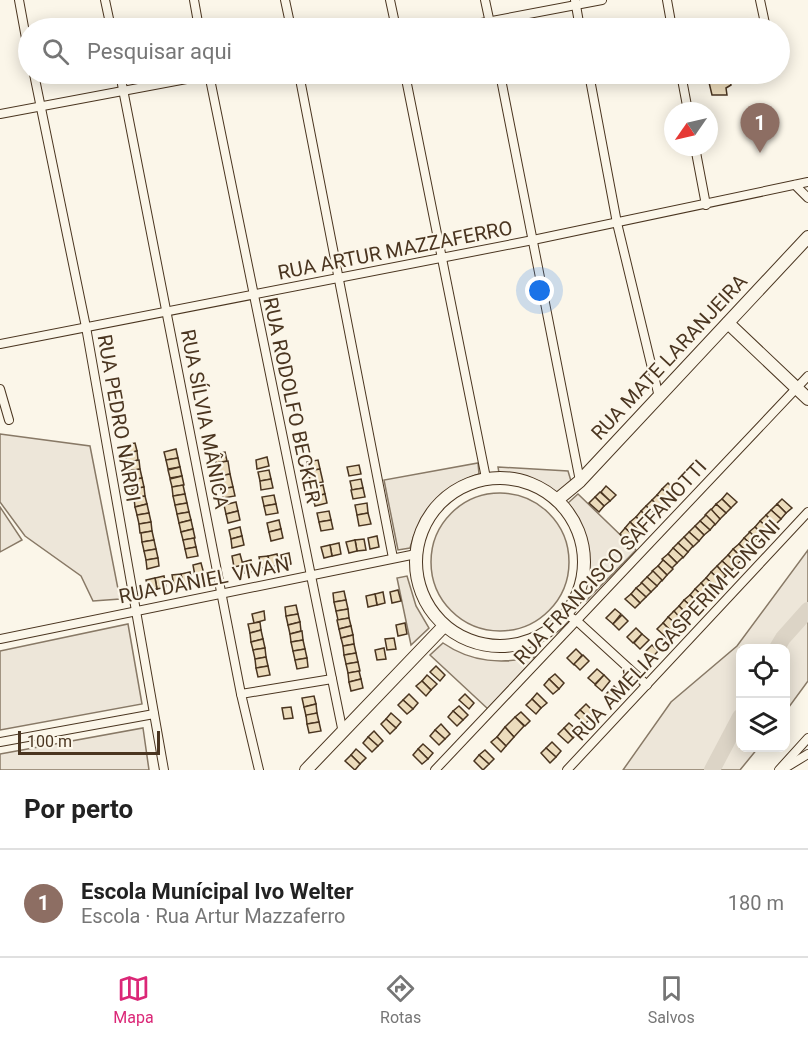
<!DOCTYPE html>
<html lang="pt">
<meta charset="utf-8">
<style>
:root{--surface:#fff;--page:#f2f2f2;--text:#222;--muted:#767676;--line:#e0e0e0;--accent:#db2777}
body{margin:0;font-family:Roboto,sans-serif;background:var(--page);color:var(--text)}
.controls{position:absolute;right:18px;bottom:18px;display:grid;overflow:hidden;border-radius:12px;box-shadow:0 3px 15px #0003}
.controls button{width:54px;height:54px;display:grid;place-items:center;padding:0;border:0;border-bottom:2px solid var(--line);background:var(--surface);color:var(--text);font:30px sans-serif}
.compass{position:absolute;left:664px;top:102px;width:54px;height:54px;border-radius:50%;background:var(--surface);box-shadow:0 3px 15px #0003;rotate:236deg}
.scale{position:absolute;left:18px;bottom:15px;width:142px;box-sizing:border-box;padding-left:6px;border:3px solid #4a3520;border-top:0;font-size:16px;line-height:21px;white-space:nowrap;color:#4a3520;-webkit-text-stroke:4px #fbf6e9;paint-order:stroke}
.you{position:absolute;left:540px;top:291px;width:21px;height:21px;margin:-15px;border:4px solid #fff;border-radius:50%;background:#1a73e8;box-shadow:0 0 0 9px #1a73e833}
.badge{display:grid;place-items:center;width:39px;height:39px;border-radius:50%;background:var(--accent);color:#fff;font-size:20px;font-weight:700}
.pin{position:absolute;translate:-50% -50px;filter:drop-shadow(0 2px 3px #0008)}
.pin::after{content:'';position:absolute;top:32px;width:21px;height:18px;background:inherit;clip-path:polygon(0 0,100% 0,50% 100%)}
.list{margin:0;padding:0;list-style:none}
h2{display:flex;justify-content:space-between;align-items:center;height:78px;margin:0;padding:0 24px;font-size:26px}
h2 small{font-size:20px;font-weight:400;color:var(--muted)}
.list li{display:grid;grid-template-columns:39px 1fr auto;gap:18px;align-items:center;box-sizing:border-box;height:108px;padding:0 24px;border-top:2px solid var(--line)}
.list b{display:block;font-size:22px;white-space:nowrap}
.list p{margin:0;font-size:20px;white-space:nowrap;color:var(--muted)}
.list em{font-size:20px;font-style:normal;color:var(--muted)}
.icon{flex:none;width:33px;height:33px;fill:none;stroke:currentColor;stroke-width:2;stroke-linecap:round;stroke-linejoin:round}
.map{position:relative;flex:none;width:808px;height:770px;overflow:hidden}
.search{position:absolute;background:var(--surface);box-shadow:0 3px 15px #0003;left:18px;right:18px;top:18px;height:66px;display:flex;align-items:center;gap:15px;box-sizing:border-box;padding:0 21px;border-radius:33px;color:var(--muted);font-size:22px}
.sheet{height:186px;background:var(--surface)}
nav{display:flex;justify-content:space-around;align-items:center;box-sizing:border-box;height:84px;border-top:2px solid var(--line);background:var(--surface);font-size:16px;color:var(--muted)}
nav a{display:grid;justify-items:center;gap:3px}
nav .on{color:var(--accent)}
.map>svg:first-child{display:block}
</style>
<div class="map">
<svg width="808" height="770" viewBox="0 0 808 770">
<rect width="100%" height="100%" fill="#fbf6e9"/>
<!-- green -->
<g fill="#ede6d9" stroke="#887966" stroke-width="1.5">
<path d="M 0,434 L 90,446 L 120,599 L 93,601 L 81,576 L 25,536 L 0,502 Z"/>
<path d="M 478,463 L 479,474 C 442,486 420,510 410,548 L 398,550 L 384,480 Z"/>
<path d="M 498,467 L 568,471 L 571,481 L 558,493 C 540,481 520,473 499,473 Z"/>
<circle cx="500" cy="562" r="69"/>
<path d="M 578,494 L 636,550 L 586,601 L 583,598 C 591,562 590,534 568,503 Z"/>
<path d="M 0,507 L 22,540 L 0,552 Z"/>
<path d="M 808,550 L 808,681 L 786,711 L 786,648 L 740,648 L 740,748 L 758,748 L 740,770 L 623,770 L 671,702 L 737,646 Z"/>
<path d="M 407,576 L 416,606 L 429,628 L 411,645 L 397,578 Z"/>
<path d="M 128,624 L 142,704 L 0,730 L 0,651 Z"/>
<path d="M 443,643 C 472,663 502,664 536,657 L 488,709 L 430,655 Z"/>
<path d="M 143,728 L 149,770 L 0,770 L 0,754 Z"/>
</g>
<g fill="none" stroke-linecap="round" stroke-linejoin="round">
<!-- river -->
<g stroke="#dcd4c6" stroke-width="16">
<path d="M 777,648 L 783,638 L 808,610"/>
<path d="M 712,770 L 740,717"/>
</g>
</g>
<!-- building -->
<g fill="#ecdcbc" stroke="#4a3520" stroke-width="1.5">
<path d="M 707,74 L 729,74 L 731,85 L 726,88 L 727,95 L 712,95 Z"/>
<path d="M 135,443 L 137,451 L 125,454 L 123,445 Z"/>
<path d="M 176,449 L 178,458 L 166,460 L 164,452 Z"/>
<path d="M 137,451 L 138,460 L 127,463 L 125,454 Z"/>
<path d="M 225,452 L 227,461 L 216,463 L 214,454 Z"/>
<path d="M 267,457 L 269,466 L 257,469 L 256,460 Z"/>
<path d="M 178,458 L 180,467 L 168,469 L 166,460 Z"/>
<path d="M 139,460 L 140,469 L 128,471 L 127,462 Z"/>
<path d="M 318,460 L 320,469 L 308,471 L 307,462 Z"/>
<path d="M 228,461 L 230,474 L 219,476 L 216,463 Z"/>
<path d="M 359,465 L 361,474 L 349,476 L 347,467 Z"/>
<path d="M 180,467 L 182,476 L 170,478 L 168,470 Z"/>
<path d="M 140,469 L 142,478 L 130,480 L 128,471 Z"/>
<path d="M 320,469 L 323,482 L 311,484 L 308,471 Z"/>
<path d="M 269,470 L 271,479 L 260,481 L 258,472 Z"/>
<path d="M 230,474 L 233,487 L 221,489 L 219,476 Z"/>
<path d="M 182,476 L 184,485 L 172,487 L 170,479 Z"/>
<path d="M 142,478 L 144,487 L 132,489 L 130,480 Z"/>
<path d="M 271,479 L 273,488 L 261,490 L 260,481 Z"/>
<path d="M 361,479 L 363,488 L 352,490 L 350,481 Z"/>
<path d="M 668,483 L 677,493 L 672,498 L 662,489 Z"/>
<path d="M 183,485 L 185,494 L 173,496 L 172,487 Z"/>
<path d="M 323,485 L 325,494 L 313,497 L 312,488 Z"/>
<path d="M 606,486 L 616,495 L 610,501 L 601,492 Z"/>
<path d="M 144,487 L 145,496 L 134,498 L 132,489 Z"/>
<path d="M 233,487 L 235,496 L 223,498 L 221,489 Z"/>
<path d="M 363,488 L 365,497 L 353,499 L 351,490 Z"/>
<path d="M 662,489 L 672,498 L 667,504 L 657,495 Z"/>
<path d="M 600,492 L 610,501 L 604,506 L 595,497 Z"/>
<path d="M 727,493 L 737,502 L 731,508 L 722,499 Z"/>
<path d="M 185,494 L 187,503 L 175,505 L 173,496 Z"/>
<path d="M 325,494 L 327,503 L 315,506 L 313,497 Z"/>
<path d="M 274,495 L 276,504 L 264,506 L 262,497 Z"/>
<path d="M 657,495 L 667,504 L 661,509 L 652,500 Z"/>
<path d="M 145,496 L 147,504 L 135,507 L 134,498 Z"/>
<path d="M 595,497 L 604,506 L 599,512 L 589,503 Z"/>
<path d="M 722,499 L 731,508 L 726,513 L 716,504 Z"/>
<path d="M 782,499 L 792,508 L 786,513 L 777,504 Z"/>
<path d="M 652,500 L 661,509 L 656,515 L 646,506 Z"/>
<path d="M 236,502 L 238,511 L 226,514 L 224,505 Z"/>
<path d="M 187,503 L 189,512 L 177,514 L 175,505 Z"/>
<path d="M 367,503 L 368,513 L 357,515 L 355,505 Z"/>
<path d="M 147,504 L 149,513 L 137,515 L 135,507 Z"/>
<path d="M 276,504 L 278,513 L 266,515 L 264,506 Z"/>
<path d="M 716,504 L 726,513 L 720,519 L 711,510 Z"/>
<path d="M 777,504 L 786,513 L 781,519 L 771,510 Z"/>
<path d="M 646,506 L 656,515 L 651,521 L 641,511 Z"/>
<path d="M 711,509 L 720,519 L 715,525 L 705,515 Z"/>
<path d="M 771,510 L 781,519 L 775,525 L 766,515 Z"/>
<path d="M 238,511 L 240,520 L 228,523 L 226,514 Z"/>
<path d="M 329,511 L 331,520 L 319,522 L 317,513 Z"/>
<path d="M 641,511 L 651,521 L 645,526 L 636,517 Z"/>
<path d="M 189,512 L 191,520 L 179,523 L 177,514 Z"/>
<path d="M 149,513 L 151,522 L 139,524 L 137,515 Z"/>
<path d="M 368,513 L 371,524 L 359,526 L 357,515 Z"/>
<path d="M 706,515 L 715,524 L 710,530 L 700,521 Z"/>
<path d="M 766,515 L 775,525 L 770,530 L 760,521 Z"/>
<path d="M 636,517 L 646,526 L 640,532 L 630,522 Z"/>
<path d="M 191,520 L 193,529 L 181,532 L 179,523 Z"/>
<path d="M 279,520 L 281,529 L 269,532 L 267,523 Z"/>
<path d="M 331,520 L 333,529 L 321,531 L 319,522 Z"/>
<path d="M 700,521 L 710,530 L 704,535 L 695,526 Z"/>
<path d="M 760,521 L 770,530 L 764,536 L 755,527 Z"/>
<path d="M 151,522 L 152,531 L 140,533 L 139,524 Z"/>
<path d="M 630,522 L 640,532 L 635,537 L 625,528 Z"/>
<path d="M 695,526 L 704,535 L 699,541 L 689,532 Z"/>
<path d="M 240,527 L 242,536 L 231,539 L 229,530 Z"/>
<path d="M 755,527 L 764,536 L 759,542 L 749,532 Z"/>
<path d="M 625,528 L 635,537 L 629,543 L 620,534 Z"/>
<path d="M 193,529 L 195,538 L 183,540 L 181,532 Z"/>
<path d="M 281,529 L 283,538 L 271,541 L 269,532 Z"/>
<path d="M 152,531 L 154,540 L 142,542 L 141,533 Z"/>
<path d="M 689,532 L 699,541 L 693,547 L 684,537 Z"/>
<path d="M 750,532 L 759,542 L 754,547 L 744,538 Z"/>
<path d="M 242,536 L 244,545 L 232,548 L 231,539 Z"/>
<path d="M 377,536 L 379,547 L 370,549 L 368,538 Z"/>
<path d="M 684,537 L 693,546 L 688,552 L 678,543 Z"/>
<path d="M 194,538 L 196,547 L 185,549 L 183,540 Z"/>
<path d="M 744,538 L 754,547 L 748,553 L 739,544 Z"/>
<path d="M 364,539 L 366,550 L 357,551 L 355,540 Z"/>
<path d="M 154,540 L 156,549 L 144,551 L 142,542 Z"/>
<path d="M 355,540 L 357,551 L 349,553 L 346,542 Z"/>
<path d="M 339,543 L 341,554 L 332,556 L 330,545 Z"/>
<path d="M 678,543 L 688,552 L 683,558 L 673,548 Z"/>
<path d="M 739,544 L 748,553 L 743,559 L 733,549 Z"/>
<path d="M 330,545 L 332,556 L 324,558 L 321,547 Z"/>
<path d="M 196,547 L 198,556 L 187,558 L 185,549 Z"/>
<path d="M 673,548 L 683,557 L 677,563 L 668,554 Z"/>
<path d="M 156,549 L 158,558 L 146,560 L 144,551 Z"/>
<path d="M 733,549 L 743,559 L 737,564 L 728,555 Z"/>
<path d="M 289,553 L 291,564 L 283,566 L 281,555 Z"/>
<path d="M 240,554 L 243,565 L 234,567 L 232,556 Z"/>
<path d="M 277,554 L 279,565 L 270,567 L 268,556 Z"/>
<path d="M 668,554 L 677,563 L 672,568 L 662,559 Z"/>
<path d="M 728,555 L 737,564 L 732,570 L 722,561 Z"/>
<path d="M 268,556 L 270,567 L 261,568 L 259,557 Z"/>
<path d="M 158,558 L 159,566 L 147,569 L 146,560 Z"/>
<path d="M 251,560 L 254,571 L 245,573 L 243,562 Z"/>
<path d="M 663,560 L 673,569 L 667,575 L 658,566 Z"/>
<path d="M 722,561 L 732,570 L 726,576 L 717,566 Z"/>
<path d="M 201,563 L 204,574 L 195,576 L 193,565 Z"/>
<path d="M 658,566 L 667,575 L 662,581 L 652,571 Z"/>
<path d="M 717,566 L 726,576 L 721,581 L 711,572 Z"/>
<path d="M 653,571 L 662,580 L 657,586 L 647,577 Z"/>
<path d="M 190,572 L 192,583 L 183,585 L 181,574 Z"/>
<path d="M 711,572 L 721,581 L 715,587 L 706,578 Z"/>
<path d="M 181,574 L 183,585 L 174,586 L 172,575 Z"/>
<path d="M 164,576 L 166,587 L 157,589 L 155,578 Z"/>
<path d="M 647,577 L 657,586 L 651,592 L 641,583 Z"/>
<path d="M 155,578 L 157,589 L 149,590 L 146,580 Z"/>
<path d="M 706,578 L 716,587 L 710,593 L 701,583 Z"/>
<path d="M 642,583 L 651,592 L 646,597 L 636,588 Z"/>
<path d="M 701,583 L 710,593 L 705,598 L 695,589 Z"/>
<path d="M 636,588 L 646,597 L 640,603 L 631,594 Z"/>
<path d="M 695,589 L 705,598 L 699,604 L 690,595 Z"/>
<path d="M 398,590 L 401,601 L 392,603 L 390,592 Z"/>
<path d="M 344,591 L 346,600 L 334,602 L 333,593 Z"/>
<path d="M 383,592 L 385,603 L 377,605 L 375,594 Z"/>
<path d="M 375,594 L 377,605 L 368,607 L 366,596 Z"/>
<path d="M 631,594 L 640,603 L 635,608 L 625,599 Z"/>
<path d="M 690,595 L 699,604 L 694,609 L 684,600 Z"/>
<path d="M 346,600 L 348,609 L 336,611 L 334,602 Z"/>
<path d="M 684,600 L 694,609 L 688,615 L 679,606 Z"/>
<path d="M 296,605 L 298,614 L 286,616 L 285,607 Z"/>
<path d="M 679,606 L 688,615 L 683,621 L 673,612 Z"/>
<path d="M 348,609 L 349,618 L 338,620 L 336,611 Z"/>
<path d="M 615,609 L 621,614 L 613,624 L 606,618 Z"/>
<path d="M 264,611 L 265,620 L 254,623 L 252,614 Z"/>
<path d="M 674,611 L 683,621 L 678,626 L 668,617 Z"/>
<path d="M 298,614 L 300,622 L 288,625 L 286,616 Z"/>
<path d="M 622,615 L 628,621 L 619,630 L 613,624 Z"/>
<path d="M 668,617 L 678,626 L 672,632 L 663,623 Z"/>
<path d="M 349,618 L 351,626 L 339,629 L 337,620 Z"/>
<path d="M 260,622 L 261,630 L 250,633 L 248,624 Z"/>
<path d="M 300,622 L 301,631 L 290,634 L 288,625 Z"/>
<path d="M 405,623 L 407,634 L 398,636 L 396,625 Z"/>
<path d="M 663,623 L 672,632 L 667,638 L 657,629 Z"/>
<path d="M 351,626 L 353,635 L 341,638 L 339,629 Z"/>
<path d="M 636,628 L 642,634 L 633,643 L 627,637 Z"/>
<path d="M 261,630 L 263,639 L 251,642 L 250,633 Z"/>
<path d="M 302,631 L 303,640 L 291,642 L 290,634 Z"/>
<path d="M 642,634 L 649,640 L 640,649 L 634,643 Z"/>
<path d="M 353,635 L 354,644 L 343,646 L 341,638 Z"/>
<path d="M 394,638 L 396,649 L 387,650 L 385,639 Z"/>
<path d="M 263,639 L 265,648 L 253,650 L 251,642 Z"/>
<path d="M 303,640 L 305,649 L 293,651 L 291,642 Z"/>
<path d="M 354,644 L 356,653 L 344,655 L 343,646 Z"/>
<path d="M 652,645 L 658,651 L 650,660 L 643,654 Z"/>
<path d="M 265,648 L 266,657 L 255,659 L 253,650 Z"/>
<path d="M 384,648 L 386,659 L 377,660 L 375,650 Z"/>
<path d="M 305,649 L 307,658 L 295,660 L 293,651 Z"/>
<path d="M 576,649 L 582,655 L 574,665 L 567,658 Z"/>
<path d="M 356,653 L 358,662 L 346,664 L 344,655 Z"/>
<path d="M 583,655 L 589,661 L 580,670 L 574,664 Z"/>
<path d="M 266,657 L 268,666 L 256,668 L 255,659 Z"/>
<path d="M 307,658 L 308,667 L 297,669 L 295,660 Z"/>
<path d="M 358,662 L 360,671 L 348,673 L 346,664 Z"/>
<path d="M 268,666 L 270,675 L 258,677 L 256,668 Z"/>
<path d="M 436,666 L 445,675 L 440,681 L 430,672 Z"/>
<path d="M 597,669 L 604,675 L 595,684 L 588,678 Z"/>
<path d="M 359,671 L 361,679 L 349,682 L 348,673 Z"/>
<path d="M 555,674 L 564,683 L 559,689 L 549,679 Z"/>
<path d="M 427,675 L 437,684 L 431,690 L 422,681 Z"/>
<path d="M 604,675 L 610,681 L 602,691 L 595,685 Z"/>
<path d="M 361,679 L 363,688 L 351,691 L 349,682 Z"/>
<path d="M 549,679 L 559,689 L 553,694 L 544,685 Z"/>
<path d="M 422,681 L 431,690 L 426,696 L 416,686 Z"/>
<path d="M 614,686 L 620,692 L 612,701 L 605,695 Z"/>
<path d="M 537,693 L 547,703 L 541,708 L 532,699 Z"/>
<path d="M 409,694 L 418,703 L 413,709 L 403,700 Z"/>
<path d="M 465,694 L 474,703 L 469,709 L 459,700 Z"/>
<path d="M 314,696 L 316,704 L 304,707 L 302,698 Z"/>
<path d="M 532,699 L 541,708 L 536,714 L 526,705 Z"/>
<path d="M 403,700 L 413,709 L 407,714 L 398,705 Z"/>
<path d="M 316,704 L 317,713 L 306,716 L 304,707 Z"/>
<path d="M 586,704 L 595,713 L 590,719 L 580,710 Z"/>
<path d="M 459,706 L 468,715 L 463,720 L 453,711 Z"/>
<path d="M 291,707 L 293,718 L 284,719 L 282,708 Z"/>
<path d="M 580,710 L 590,719 L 585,724 L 575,715 Z"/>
<path d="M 453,711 L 463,720 L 457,726 L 448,717 Z"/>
<path d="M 521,712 L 530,721 L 525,726 L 515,717 Z"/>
<path d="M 317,713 L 319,722 L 307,724 L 306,715 Z"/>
<path d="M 391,713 L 401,722 L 396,728 L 386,719 Z"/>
<path d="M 515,717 L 524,726 L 514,737 L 505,727 Z"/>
<path d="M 386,719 L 396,728 L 390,734 L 381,724 Z"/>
<path d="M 319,722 L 321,731 L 309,733 L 307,724 Z"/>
<path d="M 569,723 L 579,732 L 573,738 L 564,728 Z"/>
<path d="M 441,724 L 450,734 L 445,739 L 435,730 Z"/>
<path d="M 505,727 L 514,737 L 506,746 L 497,737 Z"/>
<path d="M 564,728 L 573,738 L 568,743 L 558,734 Z"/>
<path d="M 435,730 L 445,739 L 439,745 L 430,736 Z"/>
<path d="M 374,731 L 383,741 L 378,746 L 368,737 Z"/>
<path d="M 368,737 L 378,746 L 372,752 L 363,743 Z"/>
<path d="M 497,737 L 506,746 L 501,752 L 491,742 Z"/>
<path d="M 552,742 L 561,751 L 556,757 L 546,748 Z"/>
<path d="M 423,744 L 433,753 L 428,759 L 418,749 Z"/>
<path d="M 546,748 L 556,757 L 550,763 L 541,753 Z"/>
<path d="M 356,749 L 366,758 L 360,764 L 351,755 Z"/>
<path d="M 418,749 L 428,759 L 422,764 L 413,755 Z"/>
<path d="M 485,750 L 494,759 L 489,764 L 479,755 Z"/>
<path d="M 351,755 L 360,764 L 355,770 L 345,761 Z"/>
<path d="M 479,755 L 489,764 L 483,770 L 474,761 Z"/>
</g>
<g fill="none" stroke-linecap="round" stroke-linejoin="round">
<defs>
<g id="street">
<path d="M 19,0 L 28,49"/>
<path d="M 105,0 L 111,28"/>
<path d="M 194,0 L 199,28"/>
<path d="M 285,0 L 291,28"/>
<path d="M 390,0 L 396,28"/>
<path d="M 485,0 L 491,28"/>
<path d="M 575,0 L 580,28"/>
<path d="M 667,0 L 672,28"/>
<path d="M 760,0 L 766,28"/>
<path d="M 455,28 L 602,0"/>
<path d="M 34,74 L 86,327 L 164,770"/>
<path d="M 120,74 L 241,694 L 259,770"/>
<path d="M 209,74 L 343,733"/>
<path d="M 299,74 L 393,558"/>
<path d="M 405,74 L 486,478"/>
<path d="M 500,74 L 580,481"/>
<path d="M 589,74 L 617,223 L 659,397"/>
<path d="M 681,74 L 688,111"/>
<path d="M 0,114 L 213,74"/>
<path d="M 695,147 L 706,205"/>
<path d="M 795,185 L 808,198"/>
<path d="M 0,344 L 533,240 L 808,182"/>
<path d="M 0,389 L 9,420"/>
<path d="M 567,615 L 577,621 L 647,685"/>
<path d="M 0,639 L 416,554"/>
<path d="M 241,694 L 332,679"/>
<path d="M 0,742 L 154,714"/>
<path d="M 785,768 L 808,754"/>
<path d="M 435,770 L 808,376"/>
<path d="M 567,770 L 808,512"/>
<path d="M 779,770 L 808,738"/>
</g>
<g id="secondary">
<path d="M 728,323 L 808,399"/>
<circle cx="500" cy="562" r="84"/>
<path d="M 557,500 L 580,481 L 808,237"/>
<path d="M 306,770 L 444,626"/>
</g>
</defs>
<!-- street casing -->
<use href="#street" stroke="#4a3520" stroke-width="10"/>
<!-- secondary casing -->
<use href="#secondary" stroke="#4a3520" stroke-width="14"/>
<!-- street -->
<use href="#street" stroke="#fbf6e9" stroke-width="8"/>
<!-- secondary -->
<use href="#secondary" stroke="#fbf6e9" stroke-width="12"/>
</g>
<g text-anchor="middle" stroke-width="4.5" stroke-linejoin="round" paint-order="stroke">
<!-- street labels -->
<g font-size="20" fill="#4a3520" stroke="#fbf6e9">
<text transform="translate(395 250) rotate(-11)" y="7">RUA ARTUR MAZZAFERRO</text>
<text transform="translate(669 357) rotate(-47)" y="7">RUA MATE LARANJEIRA</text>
<text transform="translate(292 400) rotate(78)" y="7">RUA RODOLFO BECKER</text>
<text transform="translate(119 418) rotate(80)" y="7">RUA PEDRO NARDI</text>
<text transform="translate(205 419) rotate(79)" y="7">RUA SÍLVIA MÂNICA</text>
<text transform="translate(610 562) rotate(-47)" y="7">RUA FRANCISCO SAFFANOTTI</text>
<text transform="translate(204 580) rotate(-11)" y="7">RUA DANIEL VIVAN</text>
<text transform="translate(676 630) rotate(-47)" y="7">RUA AMÉLIA GASPERIM LONGNI</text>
</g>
</g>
</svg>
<div class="controls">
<button><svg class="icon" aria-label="locate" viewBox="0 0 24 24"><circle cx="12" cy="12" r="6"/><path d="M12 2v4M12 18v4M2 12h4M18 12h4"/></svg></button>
<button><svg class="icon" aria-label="layers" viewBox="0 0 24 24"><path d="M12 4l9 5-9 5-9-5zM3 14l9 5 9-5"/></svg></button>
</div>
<svg class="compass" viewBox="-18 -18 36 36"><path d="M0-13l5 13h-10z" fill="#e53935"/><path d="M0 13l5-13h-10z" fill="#767676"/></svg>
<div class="scale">100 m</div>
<div class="you"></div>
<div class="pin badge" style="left:760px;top:153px;background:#8d6e63">1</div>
<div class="search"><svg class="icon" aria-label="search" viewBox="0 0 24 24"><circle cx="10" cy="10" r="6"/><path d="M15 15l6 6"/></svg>Pesquisar aqui</div>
</div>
<section class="sheet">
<h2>Por perto<small></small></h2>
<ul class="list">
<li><span class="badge" style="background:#8d6e63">1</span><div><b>Escola Munícipal Ivo Welter</b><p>Escola · Rua Artur Mazzaferro</p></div><em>180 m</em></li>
</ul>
</section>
<nav>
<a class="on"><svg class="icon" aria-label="map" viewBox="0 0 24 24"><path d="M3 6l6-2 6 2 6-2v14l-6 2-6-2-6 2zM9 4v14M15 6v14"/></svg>Mapa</a>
<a><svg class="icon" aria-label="directions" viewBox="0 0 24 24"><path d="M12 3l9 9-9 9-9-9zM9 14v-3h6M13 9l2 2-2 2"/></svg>Rotas</a>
<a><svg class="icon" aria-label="saved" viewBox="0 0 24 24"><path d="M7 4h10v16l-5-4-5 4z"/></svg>Salvos</a>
</nav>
